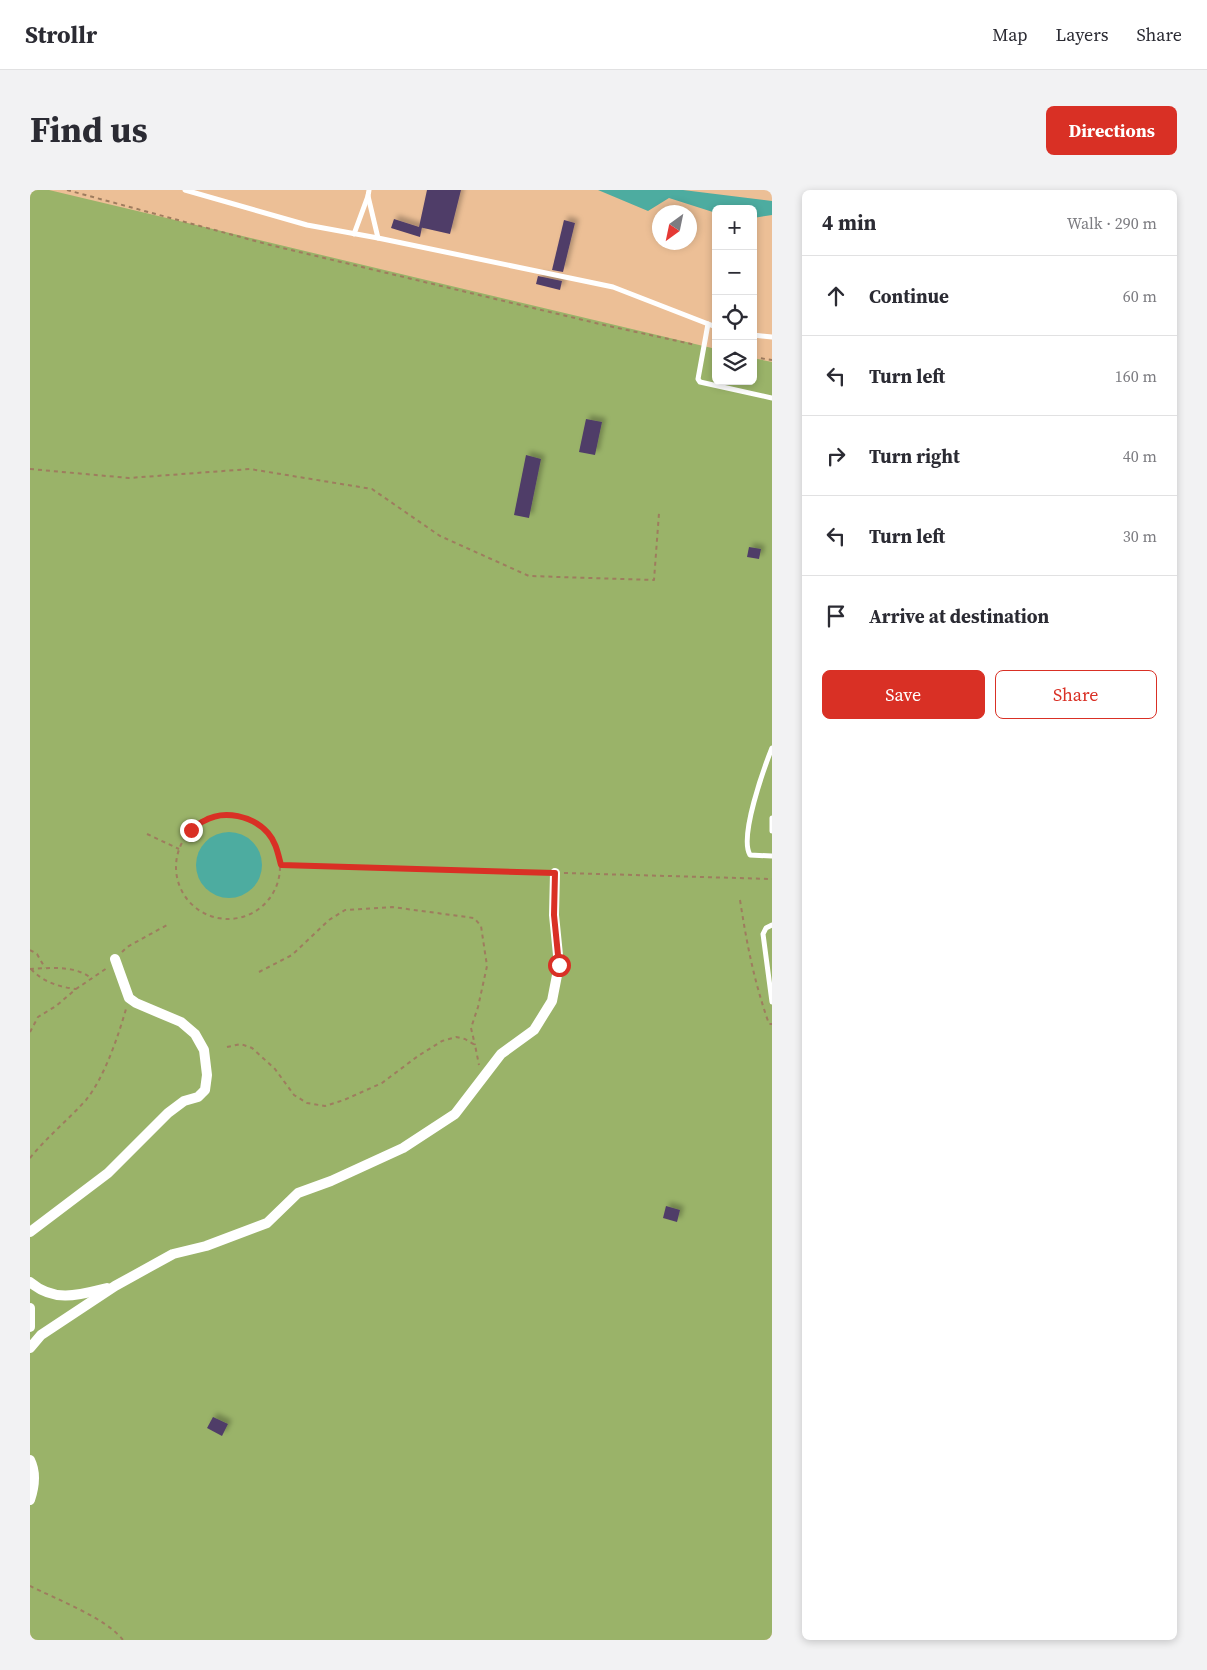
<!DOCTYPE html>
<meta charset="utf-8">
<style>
:root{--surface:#fff;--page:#f2f2f3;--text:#2b2b33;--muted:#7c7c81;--line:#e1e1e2;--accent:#d93025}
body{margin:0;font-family:"Source Serif 4",serif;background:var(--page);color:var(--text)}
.controls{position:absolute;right:15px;top:15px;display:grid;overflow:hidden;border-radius:8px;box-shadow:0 2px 8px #0003}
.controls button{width:45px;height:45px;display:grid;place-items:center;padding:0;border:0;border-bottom:1px solid var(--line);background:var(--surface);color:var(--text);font:25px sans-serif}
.compass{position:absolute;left:622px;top:15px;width:45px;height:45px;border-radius:50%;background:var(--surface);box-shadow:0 2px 8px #0003;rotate:213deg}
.stop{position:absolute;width:15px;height:15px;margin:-11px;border:4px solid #d93025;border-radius:50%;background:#fff}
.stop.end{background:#d93025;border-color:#fff;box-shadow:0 1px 5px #0008}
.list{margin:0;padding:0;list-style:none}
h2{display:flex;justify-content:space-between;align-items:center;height:65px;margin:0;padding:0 20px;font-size:21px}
h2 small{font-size:16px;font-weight:400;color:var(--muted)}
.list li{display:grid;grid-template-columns:32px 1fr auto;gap:15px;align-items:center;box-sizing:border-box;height:80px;padding:0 20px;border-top:1px solid var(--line)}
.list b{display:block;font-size:19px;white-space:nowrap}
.list em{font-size:16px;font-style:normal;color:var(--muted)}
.actions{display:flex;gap:10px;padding:15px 20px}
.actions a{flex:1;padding:11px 0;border:1px solid var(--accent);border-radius:8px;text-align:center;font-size:18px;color:var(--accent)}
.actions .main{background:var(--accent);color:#fff}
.icon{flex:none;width:28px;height:28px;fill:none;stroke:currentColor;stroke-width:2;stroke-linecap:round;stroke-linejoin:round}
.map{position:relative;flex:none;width:742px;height:1450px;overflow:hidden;border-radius:8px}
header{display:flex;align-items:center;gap:30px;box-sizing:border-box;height:70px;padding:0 25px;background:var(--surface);border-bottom:1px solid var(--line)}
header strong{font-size:24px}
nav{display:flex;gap:28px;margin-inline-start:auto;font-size:18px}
.intro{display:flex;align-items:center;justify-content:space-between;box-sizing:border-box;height:120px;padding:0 30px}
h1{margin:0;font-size:35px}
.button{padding:12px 22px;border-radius:8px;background:var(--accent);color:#fff;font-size:18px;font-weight:700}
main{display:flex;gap:30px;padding:0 30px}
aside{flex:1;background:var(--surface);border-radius:8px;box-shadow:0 2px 8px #0003}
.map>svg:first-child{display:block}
</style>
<header>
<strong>Strollr</strong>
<nav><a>Map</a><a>Layers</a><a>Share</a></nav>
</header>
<div class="intro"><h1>Find us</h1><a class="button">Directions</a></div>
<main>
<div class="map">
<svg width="742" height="1450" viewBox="0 0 742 1450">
<defs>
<filter id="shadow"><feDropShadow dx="4" dy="-4" stdDeviation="2.5" flood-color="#0004"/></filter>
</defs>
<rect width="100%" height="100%" fill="#ecbf96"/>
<!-- green -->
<path fill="#9ab369" d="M 0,0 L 19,0 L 686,159 L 686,191 L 723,191 L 723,168 L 742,172 L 742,1450 L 0,1450 Z"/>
<!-- water -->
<g fill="#4daca0">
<path d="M 568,0 L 653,0 L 742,11 L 742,25 L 723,28 L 723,19 L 686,19 L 686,23 L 639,8 L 618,21 Z"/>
<circle cx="199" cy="675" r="33"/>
</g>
<!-- building -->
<g fill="#503d68" filter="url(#shadow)">
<path d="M 397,0 L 431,0 L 420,44 L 389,37 L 392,37 L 390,47 L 361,38 L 364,29 L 389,37 Z"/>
<path d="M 534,30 L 545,33 L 533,82 L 522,80 Z"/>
<path d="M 508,86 L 532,91 L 530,100 L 506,94 Z"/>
<path d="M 556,229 L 572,232 L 565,265 L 549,262 Z"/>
<path d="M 496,265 L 511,269 L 499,328 L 484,325 Z"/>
<path d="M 719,357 L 731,359 L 729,369 L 717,367 Z"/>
<path d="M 636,1016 L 650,1020 L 647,1032 L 633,1028 Z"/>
<path d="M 183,1227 L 198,1234 L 192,1246 L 177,1238 Z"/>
</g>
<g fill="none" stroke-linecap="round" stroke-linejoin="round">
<!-- path -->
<g stroke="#9e7c5e" stroke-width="2" stroke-dasharray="4 4" stroke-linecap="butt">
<path d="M 37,0 L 240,55 L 574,135 L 666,155"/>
<path d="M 723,167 L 742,170"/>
<path d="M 0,279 L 99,288 L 220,279 L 342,299 L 410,346 L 499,386 L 624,390 L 629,323"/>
<circle cx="198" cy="677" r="52"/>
<path d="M 117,644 L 149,659"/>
<path d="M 251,675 L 515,683"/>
<path d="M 534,683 L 742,689"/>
<path d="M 710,710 C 717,755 724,791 739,834 L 742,834"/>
<path d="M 0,760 L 7,764 L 15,778"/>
<path d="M 92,762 L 97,757 L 137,735"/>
<path d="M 0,779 C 21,778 46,775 62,789"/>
<path d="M 1,779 C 13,792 29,797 46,799"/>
<path d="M 229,782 L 262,765 L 299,730 L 315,720 L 362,717 L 444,728 L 451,736 L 457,776 L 448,817 L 441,838 L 445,855"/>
<path d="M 0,842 L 8,827 L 26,816 L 46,799 L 77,778"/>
<path d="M 197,857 L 211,854 L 222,858 L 245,879 L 264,905 L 277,913 L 295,916 L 314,910 L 352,893 L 388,866 L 412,851 L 426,847 L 435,849 L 445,855 L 449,875"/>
<path d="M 0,968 C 17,947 38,930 56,910 C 74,888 88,847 96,819"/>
<path d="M 0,1396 C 26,1409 76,1428 93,1450"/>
</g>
<!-- lane -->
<g stroke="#fff" stroke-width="5">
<path d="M 155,0 L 277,35 L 348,48 L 583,97 L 686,137"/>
<path d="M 338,6 L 348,48"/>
<path d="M 324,44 L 338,6 L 339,0"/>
<path d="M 678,134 L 668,189 L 670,192 L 742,208"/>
<path d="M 723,145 L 742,147"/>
<path d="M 742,558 C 734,578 709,647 720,665 L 742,666"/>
<path d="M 742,628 L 742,641"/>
<path d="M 742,735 L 736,738 L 733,744 L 742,812"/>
</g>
<!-- street -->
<g stroke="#fff" stroke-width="10">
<path d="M 0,1042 L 78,983 L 138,923 L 154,911 L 168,907 L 175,900 L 177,885 L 174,860 L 165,844 L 151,832 L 106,813 L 99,808 L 85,769"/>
<path d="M 0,1092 C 25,1113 49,1105 77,1098"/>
<path d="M 0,1118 L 0,1137"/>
<path d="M 0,1158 L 11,1145 L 85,1096 L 143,1064 L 176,1056 L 237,1033 L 268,1003 L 301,991 L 373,958 L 425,924 L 471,864 L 504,840 L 522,811 L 529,775 L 524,725 L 525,683"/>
<path d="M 0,1270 C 6,1282 4,1298 0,1310"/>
</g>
</g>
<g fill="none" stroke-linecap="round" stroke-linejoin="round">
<!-- route -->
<path stroke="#d93025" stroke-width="6" d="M 161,640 C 165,637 169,633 174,631 C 194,619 223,626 238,643 C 246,652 248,664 251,675 L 525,683 L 524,725 L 529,775"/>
</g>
</svg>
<div class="controls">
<button>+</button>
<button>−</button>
<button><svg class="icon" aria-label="locate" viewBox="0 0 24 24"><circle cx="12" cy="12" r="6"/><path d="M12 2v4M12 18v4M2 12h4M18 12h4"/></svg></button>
<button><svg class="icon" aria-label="layers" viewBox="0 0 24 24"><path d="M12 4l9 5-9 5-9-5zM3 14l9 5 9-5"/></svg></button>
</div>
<svg class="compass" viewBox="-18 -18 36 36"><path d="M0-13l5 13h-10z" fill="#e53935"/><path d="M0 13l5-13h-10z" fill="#7c7c81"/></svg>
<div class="stop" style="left:529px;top:775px"></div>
<div class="stop end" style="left:161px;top:640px"></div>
</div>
<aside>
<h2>4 min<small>Walk · 290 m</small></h2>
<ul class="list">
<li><svg class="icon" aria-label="ahead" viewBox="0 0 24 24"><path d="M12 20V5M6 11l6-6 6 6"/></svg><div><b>Continue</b></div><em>60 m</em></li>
<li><svg class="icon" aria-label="left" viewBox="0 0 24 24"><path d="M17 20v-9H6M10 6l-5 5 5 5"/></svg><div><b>Turn left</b></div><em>160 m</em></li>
<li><svg class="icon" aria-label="right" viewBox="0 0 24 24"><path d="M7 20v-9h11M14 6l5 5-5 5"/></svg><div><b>Turn right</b></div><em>40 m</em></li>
<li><svg class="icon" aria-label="left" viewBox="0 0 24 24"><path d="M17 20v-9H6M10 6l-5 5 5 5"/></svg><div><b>Turn left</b></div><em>30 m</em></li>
<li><svg class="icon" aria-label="arrive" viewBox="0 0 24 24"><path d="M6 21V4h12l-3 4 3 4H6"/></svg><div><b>Arrive at destination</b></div></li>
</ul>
<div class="actions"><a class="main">Save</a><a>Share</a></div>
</aside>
</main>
